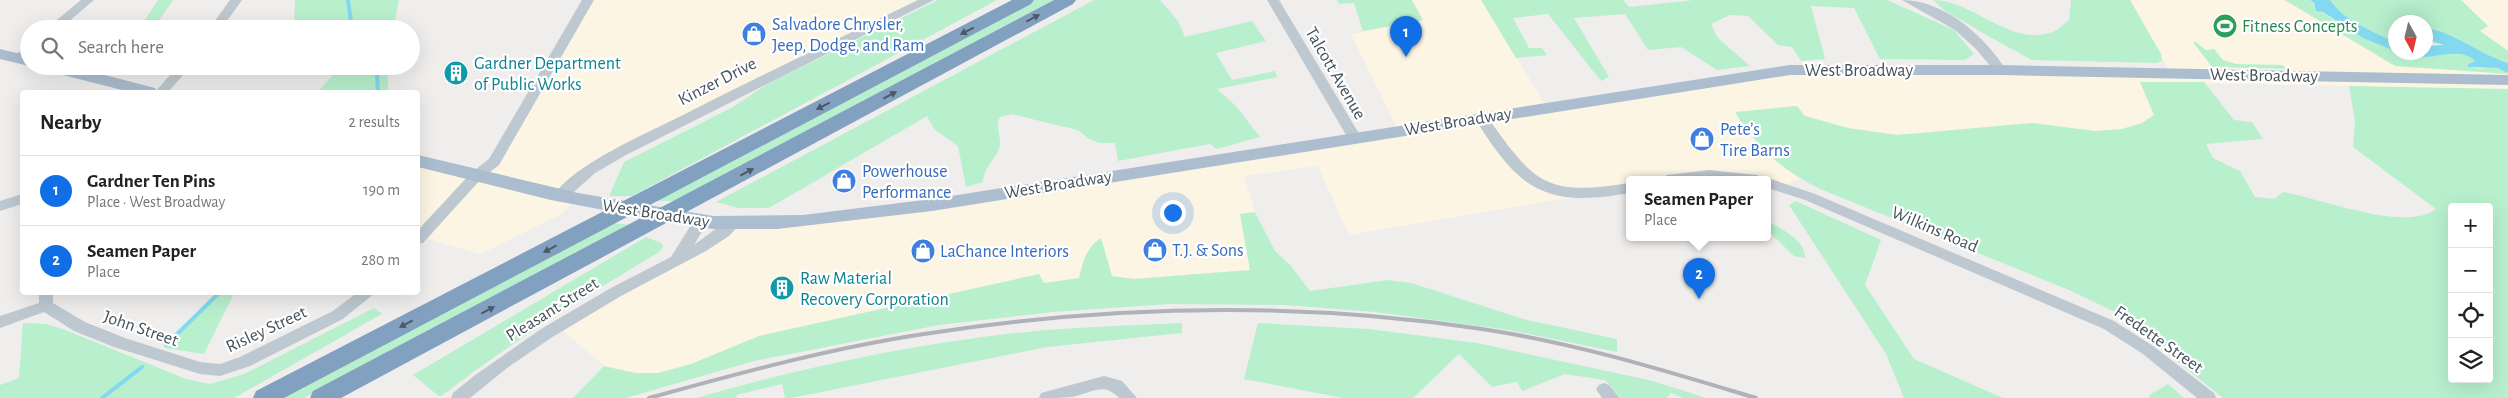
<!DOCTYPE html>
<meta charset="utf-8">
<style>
:root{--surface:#fff;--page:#f2f2f2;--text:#222;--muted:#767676;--line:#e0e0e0;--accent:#116fe6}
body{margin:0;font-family:"Alegreya Sans",sans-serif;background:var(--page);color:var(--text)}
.controls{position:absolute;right:15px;bottom:15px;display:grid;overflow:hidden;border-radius:5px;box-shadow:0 5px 20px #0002}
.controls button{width:45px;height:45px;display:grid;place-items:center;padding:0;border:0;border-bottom:1px solid var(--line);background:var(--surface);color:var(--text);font:25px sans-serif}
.compass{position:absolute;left:2388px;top:15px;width:45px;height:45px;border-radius:50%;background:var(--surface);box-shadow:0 5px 20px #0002;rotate:172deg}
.you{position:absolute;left:1172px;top:212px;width:18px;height:18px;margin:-12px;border:4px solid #fff;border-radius:50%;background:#1a73e8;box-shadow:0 0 0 8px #1a73e833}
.badge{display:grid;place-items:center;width:32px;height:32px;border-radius:50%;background:var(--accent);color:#fff;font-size:16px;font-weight:700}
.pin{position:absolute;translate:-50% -41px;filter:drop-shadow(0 1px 2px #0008)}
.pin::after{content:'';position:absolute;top:26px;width:18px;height:15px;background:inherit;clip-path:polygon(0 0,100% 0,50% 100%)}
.popup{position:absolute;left:1626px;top:176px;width:145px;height:65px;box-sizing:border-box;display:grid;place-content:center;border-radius:5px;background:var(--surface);filter:drop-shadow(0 1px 4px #0005);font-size:16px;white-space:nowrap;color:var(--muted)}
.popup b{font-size:19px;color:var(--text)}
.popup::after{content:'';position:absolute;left:50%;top:100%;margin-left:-10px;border:10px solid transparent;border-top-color:var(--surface)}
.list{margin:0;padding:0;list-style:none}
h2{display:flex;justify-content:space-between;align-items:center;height:65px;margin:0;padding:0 20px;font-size:21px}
h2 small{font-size:16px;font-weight:400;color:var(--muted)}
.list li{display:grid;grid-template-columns:32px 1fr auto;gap:15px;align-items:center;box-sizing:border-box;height:70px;padding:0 20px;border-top:1px solid var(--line)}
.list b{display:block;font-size:19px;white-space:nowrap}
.list p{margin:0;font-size:16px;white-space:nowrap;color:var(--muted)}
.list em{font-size:16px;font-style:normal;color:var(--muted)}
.icon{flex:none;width:28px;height:28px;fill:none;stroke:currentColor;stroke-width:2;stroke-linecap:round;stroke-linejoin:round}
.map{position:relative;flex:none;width:2508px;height:398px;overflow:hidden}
.search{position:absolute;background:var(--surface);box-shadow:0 5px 20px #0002;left:20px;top:20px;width:400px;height:55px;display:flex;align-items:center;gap:12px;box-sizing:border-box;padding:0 18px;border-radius:28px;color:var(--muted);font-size:19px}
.panel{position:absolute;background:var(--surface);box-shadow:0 5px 20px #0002;left:20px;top:90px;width:400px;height:205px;border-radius:5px}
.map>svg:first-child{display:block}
</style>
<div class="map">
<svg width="2508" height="398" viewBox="0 0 2508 398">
<rect width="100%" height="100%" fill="#f0eded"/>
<!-- commercial -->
<g fill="#fcf5e4">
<path d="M 588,0 L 928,0 L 621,152 L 560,197 L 576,200 L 560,215 L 480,254 L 418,236 L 418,161 L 476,176 L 489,168 Z"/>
<path d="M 1412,0 L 1481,0 L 1547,107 L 1790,70 L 2170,72 L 2130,0 L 2283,0 L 2395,66 L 2508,73 L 2508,94 L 2349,86 L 2140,82 L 2154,115 L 2142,123 L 2122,129 L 2095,131 L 2032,123 L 1897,135 L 1848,128 L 1805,116 L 1797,106 L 1736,112 L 1751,136 L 1776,162 L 1800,179 L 1783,186 L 1768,183 L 1768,180 L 1742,177 L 1687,177 L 1667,180 L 1630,180 L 1630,188 L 1616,190 L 1349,235 L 1318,166 L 1244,176 L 1255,212 L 1240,215 L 1250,270 L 1133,279 L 1112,276 L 658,373 L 635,373 L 606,367 L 556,325 L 734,223 L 833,219 L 1398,130 L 1351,34 L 1422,21 Z"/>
<path d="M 2461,0 L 2508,0 L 2508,51 L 2480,31 L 2488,26 Z"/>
</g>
<!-- green -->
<g fill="#b8f0ce" fill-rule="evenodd">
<path d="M 158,0 L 173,0 L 153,29 L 139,29 Z"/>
<path d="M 295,0 L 399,0 L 393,29 L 298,29 L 294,26 Z"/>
<path d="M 938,0 L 997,0 L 632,196 L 609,196 L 624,162 L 733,107 L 769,83 Z"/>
<path d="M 1034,0 L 1054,0 L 674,201 L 654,201 Z"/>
<path d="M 1094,0 L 1160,0 L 1178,21 L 1185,37 L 1252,21 L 1266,41 L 1216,53 L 1232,80 L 1275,71 L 1277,77 L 1217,89 L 1236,106 L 1260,137 L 1217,149 L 1210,144 L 1118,161 L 1115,143 L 1099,143 L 1089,139 L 1078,130 L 1011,114 L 1000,117 C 995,125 1001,136 1000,145 C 997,160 984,165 983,182 L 966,187 L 958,146 L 934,129 L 927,116 L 769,208 L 738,208 L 716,202 Z"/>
<path d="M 1337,0 L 1412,0 L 1423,20 L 1363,31 L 1354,3 L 1339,4 Z"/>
<path d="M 1481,0 L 1623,0 L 1629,7 L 1694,0 L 1887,0 L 1954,30 L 1974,54 L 1965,60 L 1880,59 L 1854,8 L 1811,6 L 1825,59 L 1801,61 L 1792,47 L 1778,45 L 1748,16 L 1730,15 L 1711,24 L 1717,37 L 1750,66 L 1717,70 L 1681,47 L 1648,50 L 1625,14 L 1574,18 L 1609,77 L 1601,81 L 1548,14 L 1513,18 L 1529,48 L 1542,48 L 1547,55 L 1516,58 Z"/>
<path d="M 1933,0 C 1973,0 2007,45 2050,33 C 2056,32 2064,24 2069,20 L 2071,0 L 2130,0 L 2161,54 L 2162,61 L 2157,63 L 2032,60 L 1988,36 L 1944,10 Z"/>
<path d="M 2285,0 L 2310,0 C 2314,3 2315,9 2320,11 C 2350,30 2381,50 2416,56 C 2433,59 2462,46 2476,61 L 2467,65 C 2479,74 2500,61 2508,74 L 2395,66 Z"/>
<path d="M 2330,0 L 2461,0 L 2488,26 L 2480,31 L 2508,51 L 2508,63 C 2479,54 2456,34 2426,28 L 2426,22 L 2396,22 L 2395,43 C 2373,30 2346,23 2330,0 Z"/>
<path d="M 2193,42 L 2196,42 L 2206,50 L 2214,49 L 2223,60 L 2236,64 L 2282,65 L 2287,69 L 2212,67 Z"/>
<path d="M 333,66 L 387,66 L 388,87 L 387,92 L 318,92 L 332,76 Z"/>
<path d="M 2140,82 L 2204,82 L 2234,120 L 2252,122 L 2263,139 L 2206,144 L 2213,158 L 2240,171 L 2255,197 L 2274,199 L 2283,192 C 2320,198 2405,233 2436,209 L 2353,147 L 2355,121 L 2349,86 L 2508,89 L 2508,398 L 2223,398 L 2115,312 L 2069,290 L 1820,189 C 1783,171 1757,147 1735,112 L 1797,106 L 1805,116 L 1848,128 L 1897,135 L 2032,123 L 2095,131 L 2122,129 L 2142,123 L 2154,115 ZM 2452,207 L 2489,207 L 2489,379 L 2452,379 Z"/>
<path d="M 1796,201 L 1881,240 L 1865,285 L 1914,359 L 2003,398 L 1904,398 L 1886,354 L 1789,205 Z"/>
<path d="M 1255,212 L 1275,251 L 1291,266 L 1310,291 L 1388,280 L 1411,283 L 1527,320 L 1617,339 L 1617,352 L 1509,330 L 1375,312 L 1285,305 L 1170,304 L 1053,312 L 939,325 L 754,361 L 626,398 L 573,398 L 604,366 L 635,373 L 658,373 L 691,364 L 759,336 L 1039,274 L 1044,283 L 1079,278 C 1083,261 1086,248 1101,238 L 1112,276 L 1133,279 L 1250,270 L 1240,214 Z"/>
<path d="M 1768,221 C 1781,229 1806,240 1805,258 L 1794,256 L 1768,231 Z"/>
<path d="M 613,223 L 631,225 L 304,398 L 281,398 Z"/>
<path d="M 646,237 L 661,243 L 663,247 L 659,252 C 584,297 510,343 440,397 L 413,375 Z"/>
<path d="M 223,292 L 234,293 L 204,354 L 165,348 Z"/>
<path d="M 374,308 L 382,314 L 234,398 L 0,398 L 0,385 L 19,378 L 23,323 L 46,324 L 63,329 L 186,379 L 210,384 L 244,374 Z"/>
<path d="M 1182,323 L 1182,333 L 1047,347 L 791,398 L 785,398 L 782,384 L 736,395 L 737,398 L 696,398 C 789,371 886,350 982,337 C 1048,328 1115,326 1182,323 Z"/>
<path d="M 1258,323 L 1369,329 L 1477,343 L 1653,381 L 1706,398 L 1683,398 L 1671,393 L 1667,398 L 1621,398 L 1605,380 L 1565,374 L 1522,391 L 1517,382 L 1492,387 L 1459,354 L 1413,398 L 1343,398 L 1244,379 Z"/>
<path d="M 2168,384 L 2184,398 L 2148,398 L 2151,394 Z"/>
</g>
<!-- water -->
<g fill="#83d9f0">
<path d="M 2310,0 L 2330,0 C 2346,23 2373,30 2395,43 L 2395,51 L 2363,38 L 2323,12 L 2316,11 L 2314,3 Z"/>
<path d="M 2426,28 C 2456,33 2479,54 2508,63 L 2508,73 L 2498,68 L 2468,67 L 2467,65 L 2475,61 C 2462,47 2437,58 2420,57 C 2413,56 2406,54 2400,53 L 2426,52 L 2426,46 L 2444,45 L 2426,40 Z"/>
</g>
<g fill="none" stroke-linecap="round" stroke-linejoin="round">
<!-- stream -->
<g stroke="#83d9f0" stroke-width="4">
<path d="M 348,0 L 352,29"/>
<path d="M 371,66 L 377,73 L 378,92"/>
<path d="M 166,345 L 220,292"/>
<path d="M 102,398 L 142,367"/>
</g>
<!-- minor -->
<g fill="#bdc8d0" fill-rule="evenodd">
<path d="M 81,0 L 94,0 L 60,29 L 46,29 Z"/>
<path d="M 230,0 L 242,0 L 221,29 L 209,29 Z"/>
<path d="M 582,0 L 594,0 L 499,165 L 481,179 L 423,243 L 418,244 L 418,230 L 471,173 L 489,159 Z"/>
<path d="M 918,0 L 934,0 L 626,155 L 595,173 L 565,200 L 560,202 L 553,197 C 571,165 650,132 683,115 C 761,75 840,38 918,0 Z"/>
<path d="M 1267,0 L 1279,0 L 1361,137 L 1359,140 L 1349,140 Z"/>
<path d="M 1902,0 C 1944,0 1985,36 2006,70 L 2004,73 L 1996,73 L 1976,49 L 1955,30 Z"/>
<path d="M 29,44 L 29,55 L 21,61 L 13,61 L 11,58 Z"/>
<path d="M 178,66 L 191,66 L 168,92 L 155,92 Z"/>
<path d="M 1480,113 L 1485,114 C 1534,182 1543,197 1630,183 L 1630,193 C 1544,208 1519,190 1474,117 Z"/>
<path d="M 1709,170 L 1757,175 L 1763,179 L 1768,178 L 1815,194 L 2114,321 L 2153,346 L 2214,393 L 2216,398 L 2197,398 L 2143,354 L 2104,329 L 1805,200 L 1768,188 L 1768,180 L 1660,180 L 1667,175 Z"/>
<path d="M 22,194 L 22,204 L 0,211 L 0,201 Z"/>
<path d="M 701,216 L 708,221 L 694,245 L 729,219 L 739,219 L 741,223 L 729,236 L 706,251 L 621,296 L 551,338 L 507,368 L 470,398 L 451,398 L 453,393 L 474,376 L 541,329 L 611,288 L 671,257 L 696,217 Z"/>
<path d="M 39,292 L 53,292 L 53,303 L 85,322 L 125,338 L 200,362 L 220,364 L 240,357 L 333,311 L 358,292 L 376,292 L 343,319 L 250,366 L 220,376 L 200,374 L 114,347 L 74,331 L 44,312 L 0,328 L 0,316 L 39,303 Z"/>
<path d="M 1104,376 L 1122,381 L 1137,398 L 1119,398 C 1104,381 1091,393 1072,397 C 1061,398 1050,398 1039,398 L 1041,393 Z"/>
<path d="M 1604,383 L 1609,385 L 1620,398 L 1602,398 L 1596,389 L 1599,385 Z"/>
</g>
<!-- major -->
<g fill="#abbdce" fill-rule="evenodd">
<path d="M 0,49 L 29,56 L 29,66 L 0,59 Z"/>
<path d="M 1790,65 L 2000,65 L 2508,75 L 2508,85 L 2000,75 L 1790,75 L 932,211 L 777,229 L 713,229 L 667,222 L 551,200 L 418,167 L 418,155 L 578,193 L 713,216 L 803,215 L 932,199 Z"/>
<path d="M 41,66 L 70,66 L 155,88 L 157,92 L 130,92 L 43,70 Z"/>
</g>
<!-- highway -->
<g fill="#82a0bf" fill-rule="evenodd">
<path d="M 1012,0 L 1034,0 L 1031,4 L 284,398 L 253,398 L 256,391 Z"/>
<path d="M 1054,0 L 1076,0 L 1073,4 L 341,398 L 310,398 L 313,391 Z"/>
</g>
<!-- rail -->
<path stroke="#afb2b8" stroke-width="4" d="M 649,398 C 740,373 831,348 924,334 C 1109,305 1297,301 1482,329 C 1576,343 1666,371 1756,398"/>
</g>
<!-- one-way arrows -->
<defs><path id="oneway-solid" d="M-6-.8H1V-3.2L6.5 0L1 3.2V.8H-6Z" transform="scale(1.25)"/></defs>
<g fill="#4b5965">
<use href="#oneway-solid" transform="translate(1033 18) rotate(-28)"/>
<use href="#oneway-solid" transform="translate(967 31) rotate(153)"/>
<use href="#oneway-solid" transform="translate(890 95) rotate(-28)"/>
<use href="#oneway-solid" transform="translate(823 106) rotate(153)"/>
<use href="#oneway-solid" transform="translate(747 172) rotate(-28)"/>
<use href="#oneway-solid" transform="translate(550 249) rotate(152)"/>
<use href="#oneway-solid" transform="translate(488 310) rotate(-28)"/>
<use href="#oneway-solid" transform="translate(406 324) rotate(152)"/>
</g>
<!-- icons -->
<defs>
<symbol id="stadium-disc" viewBox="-11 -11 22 22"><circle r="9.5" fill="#2e9e5b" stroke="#fff"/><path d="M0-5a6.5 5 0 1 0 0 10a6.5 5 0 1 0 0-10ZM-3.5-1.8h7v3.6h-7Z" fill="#fff"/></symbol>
<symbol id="shop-disc" viewBox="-11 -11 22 22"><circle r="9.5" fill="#3f7fe0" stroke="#fff"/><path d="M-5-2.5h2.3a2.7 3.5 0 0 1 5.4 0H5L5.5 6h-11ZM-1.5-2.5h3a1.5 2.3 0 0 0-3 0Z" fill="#fff"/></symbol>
<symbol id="building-disc" viewBox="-11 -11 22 22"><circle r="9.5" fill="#0f9aa8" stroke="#fff"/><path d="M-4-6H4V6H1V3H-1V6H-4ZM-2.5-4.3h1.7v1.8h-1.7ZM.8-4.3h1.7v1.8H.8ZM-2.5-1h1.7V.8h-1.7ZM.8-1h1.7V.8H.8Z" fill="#fff"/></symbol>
</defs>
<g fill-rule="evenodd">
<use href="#stadium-disc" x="2211" y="12" width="28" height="28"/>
<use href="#shop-disc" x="740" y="20" width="28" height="28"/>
<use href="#building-disc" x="442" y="59" width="28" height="28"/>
<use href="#shop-disc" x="1688" y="125" width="28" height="28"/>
<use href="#shop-disc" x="830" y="167" width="28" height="28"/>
<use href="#shop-disc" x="1141" y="236" width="28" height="28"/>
<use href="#shop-disc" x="909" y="237" width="28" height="28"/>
<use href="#building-disc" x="768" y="274" width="28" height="28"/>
</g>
<g text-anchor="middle" stroke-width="4.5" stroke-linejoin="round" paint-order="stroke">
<!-- shop labels -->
<g font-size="18" fill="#366cbe" stroke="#fff" text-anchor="start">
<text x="772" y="30">Salvadore Chrysler,<tspan x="772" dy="21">Jeep, Dodge, and Ram</tspan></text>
<text x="1720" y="135">Pete’s<tspan x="1720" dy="21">Tire Barns</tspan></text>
<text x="862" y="177">Powerhouse<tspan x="862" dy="21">Performance</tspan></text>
<text x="1172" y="256">T.J. &amp; Sons</text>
<text x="940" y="257">LaChance Interiors</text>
</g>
<!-- leisure labels -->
<g font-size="18" fill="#27864d" stroke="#fff" text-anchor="start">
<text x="2242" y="32">Fitness Concepts</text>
</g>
<!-- culture labels -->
<g font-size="18" fill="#0d838f" stroke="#fff" text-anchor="start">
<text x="474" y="69">Gardner Department<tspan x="474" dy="21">of Public Works</tspan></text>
<text x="800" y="284">Raw Material<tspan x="800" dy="21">Recovery Corporation</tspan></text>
</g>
<!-- street labels -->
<g font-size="18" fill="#45515b" stroke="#fff">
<text x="1859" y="76">West Broadway</text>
<text transform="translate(1336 73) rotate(60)" y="6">Talcott Avenue</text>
<text transform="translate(2264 75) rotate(1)" y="6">West Broadway</text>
<text transform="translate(717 81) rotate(-27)" y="6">Kinzer Drive</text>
<text transform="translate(1458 121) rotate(-9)" y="6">West Broadway</text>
<text transform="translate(1058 184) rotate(-9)" y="6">West Broadway</text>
<text transform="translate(656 213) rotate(9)" y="6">West Broadway</text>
<text transform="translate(1935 229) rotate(23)" y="6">Wilkins Road</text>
<text transform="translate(552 309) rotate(-32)" y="6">Pleasant Street</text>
<text transform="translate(141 328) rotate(19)" y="6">John Street</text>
<text transform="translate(266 329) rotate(-25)" y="6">Risley Street</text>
<text transform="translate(2159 339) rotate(35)" y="6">Fredette Street</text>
</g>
</g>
</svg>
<div class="controls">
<button>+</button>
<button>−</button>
<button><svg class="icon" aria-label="locate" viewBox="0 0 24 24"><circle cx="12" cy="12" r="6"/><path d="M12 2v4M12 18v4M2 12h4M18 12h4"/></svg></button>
<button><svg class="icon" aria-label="layers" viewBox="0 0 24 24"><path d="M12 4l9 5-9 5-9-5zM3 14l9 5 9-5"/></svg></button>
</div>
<svg class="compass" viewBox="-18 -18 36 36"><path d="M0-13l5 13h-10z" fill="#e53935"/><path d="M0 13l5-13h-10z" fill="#767676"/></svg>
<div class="you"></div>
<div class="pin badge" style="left:1406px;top:57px">1</div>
<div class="pin badge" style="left:1699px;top:299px">2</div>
<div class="popup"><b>Seamen Paper</b>Place</div>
<div class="search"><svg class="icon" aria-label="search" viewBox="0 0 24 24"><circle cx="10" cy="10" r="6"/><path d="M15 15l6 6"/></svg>Search here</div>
<section class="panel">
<h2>Nearby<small>2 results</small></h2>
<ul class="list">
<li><span class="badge">1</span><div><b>Gardner Ten Pins</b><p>Place · West Broadway</p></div><em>190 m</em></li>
<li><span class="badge">2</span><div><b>Seamen Paper</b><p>Place</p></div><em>280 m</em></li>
</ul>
</section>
</div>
